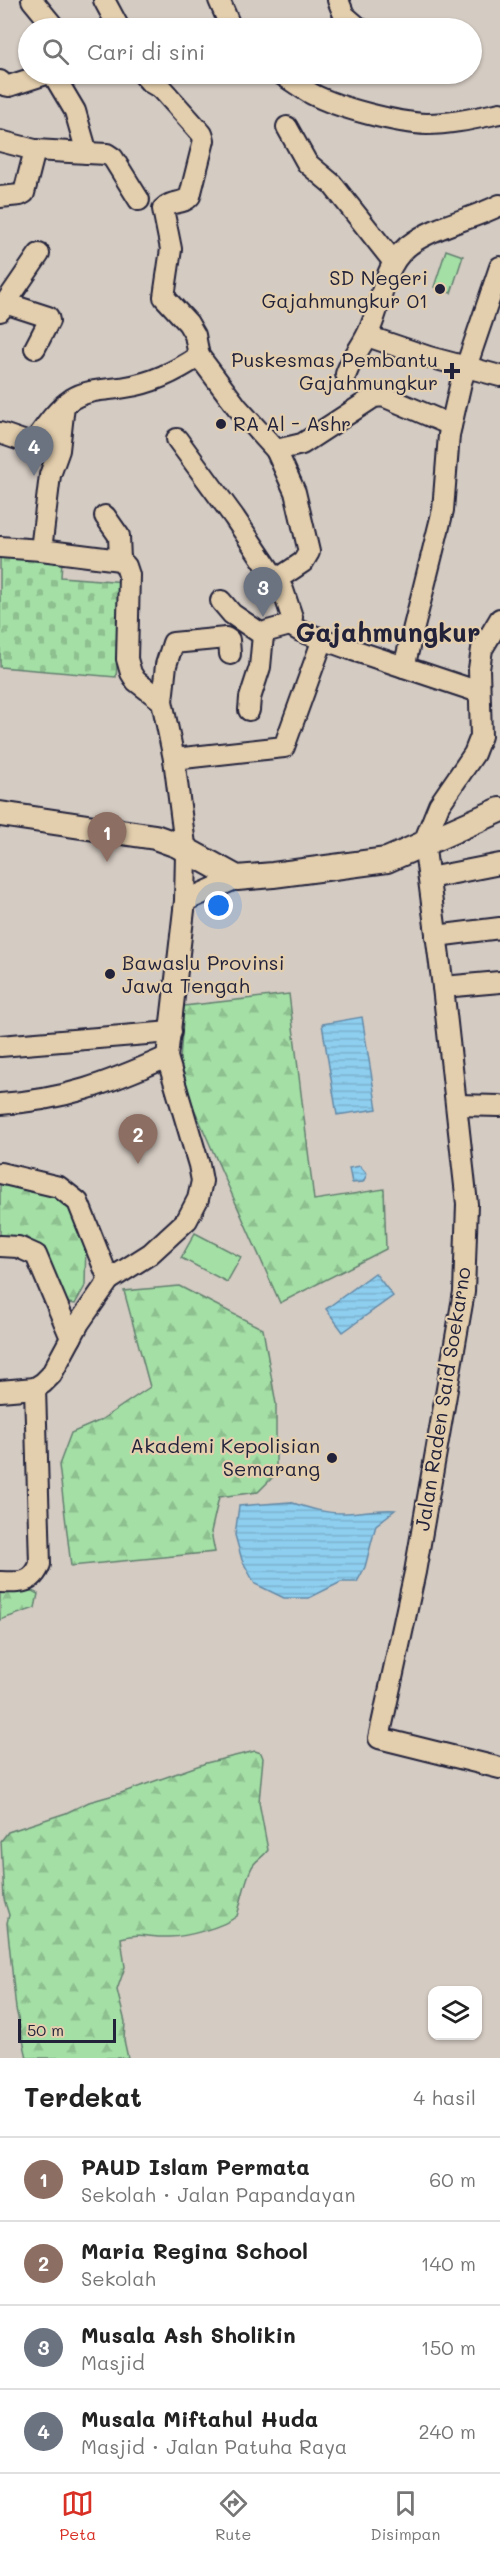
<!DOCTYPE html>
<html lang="id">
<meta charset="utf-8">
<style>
:root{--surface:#fff;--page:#f6f6f6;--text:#222;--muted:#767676;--line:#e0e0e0;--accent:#d93025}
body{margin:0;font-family:Mali,sans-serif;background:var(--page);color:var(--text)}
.controls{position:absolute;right:18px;bottom:18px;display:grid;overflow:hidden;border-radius:12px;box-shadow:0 2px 4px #0004}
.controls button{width:54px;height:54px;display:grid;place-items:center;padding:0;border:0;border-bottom:2px solid var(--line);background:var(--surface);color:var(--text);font:30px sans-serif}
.scale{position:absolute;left:18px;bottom:15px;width:98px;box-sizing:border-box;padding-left:6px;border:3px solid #22223b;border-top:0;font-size:16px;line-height:21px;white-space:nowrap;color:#22223b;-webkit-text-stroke:4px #e3cead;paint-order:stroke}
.you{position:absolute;left:219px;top:906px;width:21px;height:21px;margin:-15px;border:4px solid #fff;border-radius:50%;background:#1a73e8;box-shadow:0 0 0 9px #1a73e833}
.badge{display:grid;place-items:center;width:39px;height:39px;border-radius:50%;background:var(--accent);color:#fff;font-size:20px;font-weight:700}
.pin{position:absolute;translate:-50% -50px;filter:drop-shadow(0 2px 3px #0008)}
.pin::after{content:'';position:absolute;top:32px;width:21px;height:18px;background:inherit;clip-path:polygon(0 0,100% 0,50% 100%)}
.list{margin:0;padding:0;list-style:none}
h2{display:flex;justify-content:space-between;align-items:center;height:78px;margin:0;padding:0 24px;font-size:26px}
h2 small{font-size:20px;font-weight:400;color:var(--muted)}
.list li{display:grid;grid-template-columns:39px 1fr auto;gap:18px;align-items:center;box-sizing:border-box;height:84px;padding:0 24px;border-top:2px solid var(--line)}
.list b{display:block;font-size:22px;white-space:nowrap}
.list p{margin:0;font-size:20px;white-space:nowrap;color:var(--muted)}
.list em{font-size:20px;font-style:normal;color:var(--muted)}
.icon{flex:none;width:33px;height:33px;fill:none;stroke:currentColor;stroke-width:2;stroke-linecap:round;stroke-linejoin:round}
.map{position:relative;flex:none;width:500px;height:2058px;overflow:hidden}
.search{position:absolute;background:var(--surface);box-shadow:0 2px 4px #0004;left:18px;right:18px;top:18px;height:66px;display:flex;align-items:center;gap:15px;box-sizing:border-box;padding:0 21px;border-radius:33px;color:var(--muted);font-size:22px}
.sheet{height:414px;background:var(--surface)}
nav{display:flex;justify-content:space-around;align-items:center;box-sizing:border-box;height:84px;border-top:2px solid var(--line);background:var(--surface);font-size:16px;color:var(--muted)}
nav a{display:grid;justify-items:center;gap:3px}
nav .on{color:var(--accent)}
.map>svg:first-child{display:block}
</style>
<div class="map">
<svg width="500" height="2058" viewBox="0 0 500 2058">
<defs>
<pattern id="forest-firs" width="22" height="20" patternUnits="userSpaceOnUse" patternTransform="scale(1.5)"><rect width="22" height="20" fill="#a4dfa5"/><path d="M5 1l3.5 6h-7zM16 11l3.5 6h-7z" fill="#8dbf8f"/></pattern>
<pattern id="cemetery-stones" width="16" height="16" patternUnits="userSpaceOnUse" patternTransform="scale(1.5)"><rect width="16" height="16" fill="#a4dfa5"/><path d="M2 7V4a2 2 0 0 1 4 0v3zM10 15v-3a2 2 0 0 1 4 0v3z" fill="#8dbf8f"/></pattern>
<pattern id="water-rules" width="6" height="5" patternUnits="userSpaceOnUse" patternTransform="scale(1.5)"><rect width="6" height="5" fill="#8eceef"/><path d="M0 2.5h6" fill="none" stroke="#7ab1ce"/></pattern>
</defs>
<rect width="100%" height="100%" fill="#d4cbc2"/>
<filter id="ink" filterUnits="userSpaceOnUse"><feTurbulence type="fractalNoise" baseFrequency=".0167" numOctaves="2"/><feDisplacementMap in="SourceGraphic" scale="12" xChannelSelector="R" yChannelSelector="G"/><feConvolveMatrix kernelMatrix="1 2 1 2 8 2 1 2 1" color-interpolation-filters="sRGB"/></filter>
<g filter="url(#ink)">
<!-- forest -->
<g fill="url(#forest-firs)" stroke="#638070" stroke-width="1.5">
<path d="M 289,994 L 314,1200 L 384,1189 L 386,1249 L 280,1303 L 192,1104 L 180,1060 L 184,1006 Z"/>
<path d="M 0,1184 L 41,1190 L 68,1200 L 86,1241 L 85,1286 L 75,1304 L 69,1303 L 63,1296 L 37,1246 L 26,1237 L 0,1235 Z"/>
<path d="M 179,1286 L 263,1329 L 276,1404 L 276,1474 L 258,1492 L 219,1497 L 211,1532 L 215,1552 L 71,1566 L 59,1465 L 71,1433 L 99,1421 L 150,1387 L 124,1291 Z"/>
<path d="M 0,1591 L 32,1591 L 38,1594 L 35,1608 L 0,1620 Z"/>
<path d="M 255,1751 L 261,1753 L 263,1758 L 259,1802 L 268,1850 C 264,1856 258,1859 254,1864 C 246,1874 241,1903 237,1916 C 224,1927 186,1937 169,1937 C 149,1938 143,1932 121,1938 L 125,1967 L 117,1990 L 125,2022 L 124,2040 L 128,2058 L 27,2058 L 16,2009 L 7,1923 L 9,1915 L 4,1899 L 1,1841 L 8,1832 L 66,1813 L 89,1802 L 121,1793 L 206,1763 Z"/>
</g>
<!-- cemetery -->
<path fill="url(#cemetery-stones)" stroke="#638070" stroke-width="1.5" d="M 0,557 L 62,561 L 61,577 L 125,582 L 116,677 L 0,667 Z"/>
<!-- pitch -->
<g fill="#a4dfa5" stroke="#638070" stroke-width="1.5">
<path d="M 446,250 L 463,256 L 451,293 L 434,287 Z"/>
<path d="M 195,1233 L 241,1257 L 227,1282 L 181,1258 Z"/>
</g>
<!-- water -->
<g fill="url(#water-rules)" stroke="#6389a7" stroke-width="1.5">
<path d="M 362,1017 L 377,1109 L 337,1115 L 322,1024 Z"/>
<path d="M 360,1166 L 367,1174 L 363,1182 L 352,1183 L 349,1168 Z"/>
<path d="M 375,1273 L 393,1296 L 343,1332 L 326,1309 Z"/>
<path d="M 290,1502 C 308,1508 327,1514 347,1513 C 364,1512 378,1509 395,1510 L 376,1525 L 365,1567 L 357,1582 L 341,1582 L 309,1598 L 284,1598 L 255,1584 L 242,1560 L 235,1535 L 239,1506 Z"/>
</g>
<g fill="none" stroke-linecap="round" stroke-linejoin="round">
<defs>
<g id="minor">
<path d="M 32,0 L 55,28"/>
<path d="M 104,0 L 119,28"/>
<path d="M 219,0 L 231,28"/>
<path d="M 338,0 L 344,15 L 359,28"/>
<path d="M 143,74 L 150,82 L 162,89 L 202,134 L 204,140 L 190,196 C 183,205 171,200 163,209 L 171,249 L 164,297 L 188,323 L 195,335 L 199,356 L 237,407 L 276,450 L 295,492 L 309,552 L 303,562 L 276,580"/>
<path d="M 281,74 C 291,80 301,88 312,94 C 339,108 397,123 427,124 C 452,124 476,118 500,113"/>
<path d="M 0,81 L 4,85 L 9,86 L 46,74"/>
<path d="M 287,127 L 307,163 L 332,184 L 393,261"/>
<path d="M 0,141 L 35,150"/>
<path d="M 87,153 L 107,154 L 113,158 L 139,200"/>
<path d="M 0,197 L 20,195 L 24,193 L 35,150 L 87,153 L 75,111 L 53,74"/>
<path d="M 5,303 L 48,317 L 49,321 L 35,348"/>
<path d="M 0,311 L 39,254"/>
<path d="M 367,336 L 429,357 L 500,376"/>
<path d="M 346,374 C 352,357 361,348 368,333 C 384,301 381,262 415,241 C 441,224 473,219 500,205"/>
<path d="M 0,433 L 29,443 L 35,441 C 45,427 57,409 72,399 C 88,389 108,390 126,387 C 153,383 177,371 199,356"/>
<path d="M 177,439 L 234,517 L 283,590 L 292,617 L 290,625 L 300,631 L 353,650 L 479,692"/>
<path d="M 276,450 L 302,444 L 374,397 L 383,396 L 451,425"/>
<path d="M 105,516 L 119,536 L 120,560"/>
<path d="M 0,547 L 41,550 L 120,560 L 126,566 L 129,575 L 127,659 L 131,673 L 136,681 L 162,701 L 174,759 L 186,853 L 185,901 L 167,1057 L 199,1165 L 202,1181 L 198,1199 L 187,1220 L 150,1254 L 109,1280 L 79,1323 L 51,1375 L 43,1383 L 35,1388 L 0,1391"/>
<path d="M 41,550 L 50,475 L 59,450 L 64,405"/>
<path d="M 221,601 L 232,614 L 263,635"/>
<path d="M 500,619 L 482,649 L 479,669 L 481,736 L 474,754 L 439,805 L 424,842 L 443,987 L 467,1204 L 464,1292 L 415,1572 L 379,1738 L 500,1768"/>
<path d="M 404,667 L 443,510 L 449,435 L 461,382 L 500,267"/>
<path d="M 162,701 L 166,665 L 173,643 L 226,638 L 229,640 L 230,654"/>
<path d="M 249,710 L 250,698 L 260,667 L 263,635 L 268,631 L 290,625"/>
<path d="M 174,759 L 284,747 L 323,639"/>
<path d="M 429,878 L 500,864"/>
<path d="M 185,901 L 237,878"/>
<path d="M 436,936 L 500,928"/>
<path d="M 443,987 L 500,982"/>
<path d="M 0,1046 L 171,1032"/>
<path d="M 0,1104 C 65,1100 108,1083 167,1057"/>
<path d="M 457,1105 L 500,1106"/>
<path d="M 0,1173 L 59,1187 L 78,1202 L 109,1280"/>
<path d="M 0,1246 L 18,1247 L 36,1255 L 71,1338"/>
<path d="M 0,1582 C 19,1583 33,1584 40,1564 L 35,1388"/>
</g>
<path id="major" d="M 0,814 L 155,837 L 177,845 L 237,878 L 273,875 L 387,860 L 500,810"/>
</defs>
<!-- minor casing -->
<use href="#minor" stroke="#22223b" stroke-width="24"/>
<!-- major casing -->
<use href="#major" stroke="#22223b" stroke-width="28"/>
<!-- minor -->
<use href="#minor" stroke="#e3cead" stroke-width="20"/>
<!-- major -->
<use href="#major" stroke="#e3cead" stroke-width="24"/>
</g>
</g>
<!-- markers -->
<g fill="#22223b" stroke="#e3cead" stroke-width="2">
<circle cx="440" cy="289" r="6"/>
<path d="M449 362h6v6h6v6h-6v6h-6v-6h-6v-6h6z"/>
<circle cx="221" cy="424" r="6"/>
<circle cx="110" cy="974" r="6"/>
<circle cx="332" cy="1458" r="6"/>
</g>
<g text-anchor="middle" stroke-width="4.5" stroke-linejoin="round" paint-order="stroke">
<!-- poi labels -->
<g font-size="20" fill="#22223b" stroke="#e3cead" text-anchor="end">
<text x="428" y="285">SD Negeri<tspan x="428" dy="23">Gajahmungkur 01</tspan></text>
<text x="438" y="367">Puskesmas Pembantu<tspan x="438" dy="23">Gajahmungkur</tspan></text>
<text x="233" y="431" text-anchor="start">RA Al - Ashr</text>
<text x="122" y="970" text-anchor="start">Bawaslu Provinsi<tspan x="122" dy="23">Jawa Tengah</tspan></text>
<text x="320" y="1453">Akademi Kepolisian<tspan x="320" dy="23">Semarang</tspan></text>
</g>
<!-- street labels -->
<g font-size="20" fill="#22223b" stroke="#e3cead">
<text transform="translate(443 1399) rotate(-81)" y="7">Jalan Raden Said Soekarno</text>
</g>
<!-- district labels -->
<g font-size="26" font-weight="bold" fill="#22223b" stroke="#e3cead">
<text x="388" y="642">Gajahmungkur</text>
</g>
</g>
</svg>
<div class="controls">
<button><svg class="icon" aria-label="layers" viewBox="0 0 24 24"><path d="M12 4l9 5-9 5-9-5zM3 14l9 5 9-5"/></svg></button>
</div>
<div class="scale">50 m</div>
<div class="you"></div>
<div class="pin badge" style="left:107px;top:862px;background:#8d6e63">1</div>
<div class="pin badge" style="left:138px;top:1164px;background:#8d6e63">2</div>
<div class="pin badge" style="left:263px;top:617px;background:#6b7280">3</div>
<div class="pin badge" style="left:34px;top:476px;background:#6b7280">4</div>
<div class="search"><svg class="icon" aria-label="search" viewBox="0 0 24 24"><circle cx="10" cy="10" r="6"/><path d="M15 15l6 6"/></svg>Cari di sini</div>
</div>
<section class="sheet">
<h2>Terdekat<small>4 hasil</small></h2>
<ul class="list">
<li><span class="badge" style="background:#8d6e63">1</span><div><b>PAUD Islam Permata</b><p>Sekolah · Jalan Papandayan</p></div><em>60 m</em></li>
<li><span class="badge" style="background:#8d6e63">2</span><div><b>Maria Regina School</b><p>Sekolah</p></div><em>140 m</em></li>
<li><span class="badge" style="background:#6b7280">3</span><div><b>Musala Ash Sholikin</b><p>Masjid</p></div><em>150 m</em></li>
<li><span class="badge" style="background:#6b7280">4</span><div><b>Musala Miftahul Huda</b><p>Masjid · Jalan Patuha Raya</p></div><em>240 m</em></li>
</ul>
</section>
<nav>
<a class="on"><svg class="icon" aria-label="map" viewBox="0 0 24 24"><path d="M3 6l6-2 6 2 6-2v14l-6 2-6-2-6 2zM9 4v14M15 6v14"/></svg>Peta</a>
<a><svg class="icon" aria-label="directions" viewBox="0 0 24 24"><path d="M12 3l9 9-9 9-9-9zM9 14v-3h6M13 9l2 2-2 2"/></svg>Rute</a>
<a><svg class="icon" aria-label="saved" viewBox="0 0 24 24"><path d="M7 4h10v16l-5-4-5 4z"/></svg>Disimpan</a>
</nav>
